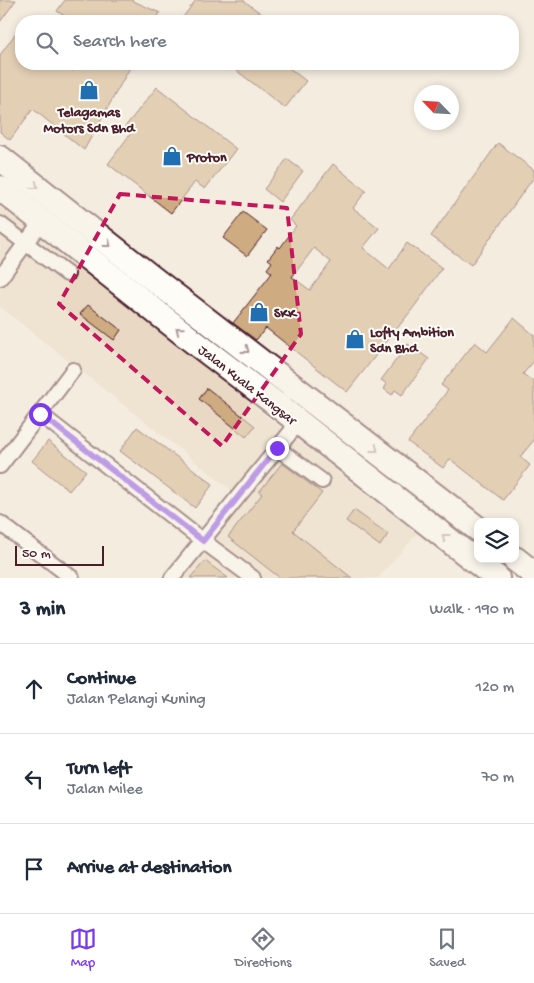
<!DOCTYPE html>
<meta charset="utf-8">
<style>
:root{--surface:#fff;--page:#f2f2f3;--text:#1f2937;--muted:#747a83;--line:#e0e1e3;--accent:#7c3aed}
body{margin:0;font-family:"Gochi Hand",sans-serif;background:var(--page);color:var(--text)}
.controls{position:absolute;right:15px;bottom:15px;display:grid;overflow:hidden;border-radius:10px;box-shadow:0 2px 8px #0003}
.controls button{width:45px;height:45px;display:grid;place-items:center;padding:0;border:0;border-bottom:1px solid var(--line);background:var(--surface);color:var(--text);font:25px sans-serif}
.compass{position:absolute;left:414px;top:85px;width:45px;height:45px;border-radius:50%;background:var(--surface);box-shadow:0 2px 8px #0003;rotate:295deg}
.scale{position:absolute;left:15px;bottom:12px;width:89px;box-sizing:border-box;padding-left:5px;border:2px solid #4a1f2b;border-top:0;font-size:14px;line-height:18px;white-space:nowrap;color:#4a1f2b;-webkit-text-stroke:4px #fdfcf7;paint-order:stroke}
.stop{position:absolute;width:15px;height:15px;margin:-11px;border:4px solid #7c3aed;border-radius:50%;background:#fff}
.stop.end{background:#7c3aed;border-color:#fff;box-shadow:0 1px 5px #0008}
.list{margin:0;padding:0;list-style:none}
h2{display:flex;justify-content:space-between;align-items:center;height:65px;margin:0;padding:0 20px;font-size:21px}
h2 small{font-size:16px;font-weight:400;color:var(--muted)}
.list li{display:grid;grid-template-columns:32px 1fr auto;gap:15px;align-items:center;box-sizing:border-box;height:90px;padding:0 20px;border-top:1px solid var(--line)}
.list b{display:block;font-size:19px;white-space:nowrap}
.list p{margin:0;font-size:16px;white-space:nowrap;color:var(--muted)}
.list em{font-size:16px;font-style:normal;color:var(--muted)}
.icon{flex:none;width:28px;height:28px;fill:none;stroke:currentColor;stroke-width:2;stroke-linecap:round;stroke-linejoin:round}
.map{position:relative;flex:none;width:534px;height:578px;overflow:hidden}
.search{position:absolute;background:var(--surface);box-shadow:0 2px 8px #0003;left:15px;right:15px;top:15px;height:55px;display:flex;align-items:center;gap:12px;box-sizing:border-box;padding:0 18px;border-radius:20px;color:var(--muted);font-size:19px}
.sheet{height:335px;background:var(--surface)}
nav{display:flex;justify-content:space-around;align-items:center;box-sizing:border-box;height:70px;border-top:1px solid var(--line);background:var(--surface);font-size:14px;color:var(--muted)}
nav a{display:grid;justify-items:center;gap:2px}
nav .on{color:var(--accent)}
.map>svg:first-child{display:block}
</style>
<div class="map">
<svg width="534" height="578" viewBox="0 0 534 578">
<rect width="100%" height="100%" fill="#f4ecdf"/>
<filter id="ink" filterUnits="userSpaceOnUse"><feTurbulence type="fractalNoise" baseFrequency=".02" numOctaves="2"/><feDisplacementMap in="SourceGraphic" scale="10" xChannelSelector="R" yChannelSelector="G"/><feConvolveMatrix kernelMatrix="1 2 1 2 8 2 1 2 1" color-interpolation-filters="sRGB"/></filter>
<g filter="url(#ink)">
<!-- built -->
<path fill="#e9d8c3" d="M 0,207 L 417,534 L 378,578 L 183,578 L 245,501 L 0,307 Z"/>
<!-- building -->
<g fill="#ceab81" stroke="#4a1f2b" fill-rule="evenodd">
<path d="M 0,0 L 16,0 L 0,22 Z"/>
<path d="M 65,0 L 131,0 L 160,13 L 155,21 L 72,21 L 57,11 Z"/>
<path d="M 196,0 L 243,0 L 271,21 L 180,21 Z"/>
<path d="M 21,26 L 21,64 L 63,64 L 73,71 L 78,64 L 132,64 L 84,150 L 33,109 L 10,140 L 0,132 L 0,55 Z"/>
<path d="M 228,64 L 284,64 L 306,81 L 285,108 Z"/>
<path d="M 157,87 L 236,149 L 205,189 L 195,182 L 171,213 L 108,164 L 131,133 L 124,128 Z"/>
<path d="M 498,143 L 534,170 L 534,177 L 471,265 L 431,236 Z"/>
<path d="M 287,159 L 303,171 L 280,202 L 264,189 Z"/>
<path d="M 333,164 L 366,191 L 353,208 L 379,228 L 363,248 L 389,269 L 407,243 L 442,268 L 414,307 L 347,392 L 266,328 L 256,340 L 233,323 L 272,273 L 267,269 L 272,262 L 268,259 L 278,246 L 280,248 L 296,226 L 290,220 ZM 314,248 L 331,262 L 310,290 L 292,277 Z"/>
<path d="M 243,212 L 267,230 L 247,256 L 223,238 Z"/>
<path d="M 88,305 L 121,330 L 114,340 L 80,314 Z"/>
<path d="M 514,318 L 534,335 L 534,361 L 523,374 L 534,382 L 534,440 L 520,457 L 530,465 L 503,500 L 450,459 L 443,468 L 408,442 L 448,390 L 441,385 L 475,342 L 487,352 Z"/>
<path d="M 408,344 L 429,359 L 402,395 L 395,390 L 392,395 L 384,389 L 387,384 L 381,380 Z"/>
<path d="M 207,388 L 255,426 L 246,437 L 199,399 Z"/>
<path d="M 137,427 L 213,484 L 195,508 L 120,451 Z"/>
<path d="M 48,441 L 86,471 L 69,491 L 32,461 Z"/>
<path d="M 282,463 L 322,493 L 293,531 L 352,578 L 280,578 L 228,537 L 262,494 L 259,492 Z"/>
<path d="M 354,510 L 388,534 L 380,546 L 346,521 Z"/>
<path d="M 205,561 L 228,578 L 190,578 Z"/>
</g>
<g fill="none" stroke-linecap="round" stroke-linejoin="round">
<defs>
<g id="minor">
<path d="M 0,224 L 67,274"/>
<path d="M 0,278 L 42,221"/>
<path d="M 40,414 L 203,541 L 253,578"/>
<path d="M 277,448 L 322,481"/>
<path d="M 0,466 L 73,370"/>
<path d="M 0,523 L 72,578"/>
<path d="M 172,578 L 298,423"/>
</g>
<g id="trunk">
<path d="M 0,158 L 152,278 L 478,529"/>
<path d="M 0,188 L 193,341 L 276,404 L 497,578"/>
<path d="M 515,559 L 534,574"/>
</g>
</defs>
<!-- minor casing -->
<use href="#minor" stroke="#4a1f2b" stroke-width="18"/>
<!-- trunk casing -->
<use href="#trunk" stroke="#4a1f2b" stroke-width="28"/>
<!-- minor -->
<use href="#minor" stroke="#fdfcf7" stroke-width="14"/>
<!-- trunk -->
<use href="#trunk" stroke="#fdfcf7" stroke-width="24"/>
</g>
<!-- one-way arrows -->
<defs><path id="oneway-chevron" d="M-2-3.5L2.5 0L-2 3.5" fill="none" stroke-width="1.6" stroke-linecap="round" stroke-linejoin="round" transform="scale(1.25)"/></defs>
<g stroke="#ac999b">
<use href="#oneway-chevron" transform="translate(35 186) rotate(38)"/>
<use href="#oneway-chevron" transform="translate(108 244) rotate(38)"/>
<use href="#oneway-chevron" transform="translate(179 330) rotate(-141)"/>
<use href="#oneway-chevron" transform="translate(246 350) rotate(37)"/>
<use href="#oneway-chevron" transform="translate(375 449) rotate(38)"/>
<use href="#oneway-chevron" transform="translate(445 537) rotate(-142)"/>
</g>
</g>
<g fill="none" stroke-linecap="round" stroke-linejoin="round" filter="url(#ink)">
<!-- route -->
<path stroke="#7c3aed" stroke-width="6" d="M 40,414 L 203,541 L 277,448"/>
</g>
<!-- marked area -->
<path d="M0 0H534V578H0ZM 120,194 L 287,208 L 301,334 L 222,446 L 59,304 Z" fill="#f4ecdf" fill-opacity=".55" fill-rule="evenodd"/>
<path fill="none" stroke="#c2185b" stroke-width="4" stroke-dasharray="10 6" stroke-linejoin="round" d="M 120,194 L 287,208 L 301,334 L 222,446 L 59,304 Z"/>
<!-- icons -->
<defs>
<symbol id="shop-bare" viewBox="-9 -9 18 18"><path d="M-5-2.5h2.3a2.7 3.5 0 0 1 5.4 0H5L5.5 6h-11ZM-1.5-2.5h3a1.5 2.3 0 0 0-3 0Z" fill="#1f6fb2" stroke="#fdfcf7" stroke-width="2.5" paint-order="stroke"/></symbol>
</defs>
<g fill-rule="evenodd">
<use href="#shop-bare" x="75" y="76" width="28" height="28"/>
<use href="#shop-bare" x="158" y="142" width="28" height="28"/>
<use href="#shop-bare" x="245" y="298" width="28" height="28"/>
<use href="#shop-bare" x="341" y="325" width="28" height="28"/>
</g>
<g text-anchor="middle" stroke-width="4" stroke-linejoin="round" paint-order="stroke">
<!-- poi labels -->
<g font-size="14" font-weight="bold" fill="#4a1f2b" stroke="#fdfcf7" text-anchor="start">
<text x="89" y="116" text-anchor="middle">Telagamas<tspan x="89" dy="16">Motors Sdn Bhd</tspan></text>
<text x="187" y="161">Proton</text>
<text x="274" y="317">SKK</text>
<text x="370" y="336">Lofty Ambition<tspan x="370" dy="16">Sdn Bhd</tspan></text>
</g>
<!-- street labels -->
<g font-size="14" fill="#4a1f2b" stroke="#fdfcf7">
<text transform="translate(248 384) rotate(38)" y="5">Jalan Kuala Kangsar</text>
</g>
</g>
</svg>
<div class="controls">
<button><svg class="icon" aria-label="layers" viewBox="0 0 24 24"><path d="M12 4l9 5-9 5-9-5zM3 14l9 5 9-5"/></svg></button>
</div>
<svg class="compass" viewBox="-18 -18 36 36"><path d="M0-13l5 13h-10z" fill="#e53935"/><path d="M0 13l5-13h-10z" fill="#747a83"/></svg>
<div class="scale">50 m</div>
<div class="stop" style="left:40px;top:414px"></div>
<div class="stop end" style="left:277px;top:448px"></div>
<div class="search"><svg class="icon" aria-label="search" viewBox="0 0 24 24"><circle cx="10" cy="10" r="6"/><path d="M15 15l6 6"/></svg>Search here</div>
</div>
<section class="sheet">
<h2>3 min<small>Walk · 190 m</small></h2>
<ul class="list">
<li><svg class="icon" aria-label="ahead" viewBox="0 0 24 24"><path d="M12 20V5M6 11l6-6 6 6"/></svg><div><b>Continue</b><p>Jalan Pelangi Kuning</p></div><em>120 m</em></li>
<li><svg class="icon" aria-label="left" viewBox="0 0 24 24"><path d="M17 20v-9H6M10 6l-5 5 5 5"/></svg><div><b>Turn left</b><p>Jalan Milee</p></div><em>70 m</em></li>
<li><svg class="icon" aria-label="arrive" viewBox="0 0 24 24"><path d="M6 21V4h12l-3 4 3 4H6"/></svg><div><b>Arrive at destination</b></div></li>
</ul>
</section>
<nav>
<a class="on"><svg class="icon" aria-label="map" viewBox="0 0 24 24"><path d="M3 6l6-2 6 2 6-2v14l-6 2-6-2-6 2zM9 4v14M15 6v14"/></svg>Map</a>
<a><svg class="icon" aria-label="directions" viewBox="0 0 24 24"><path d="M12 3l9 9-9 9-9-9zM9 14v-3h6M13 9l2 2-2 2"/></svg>Directions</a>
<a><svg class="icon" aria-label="saved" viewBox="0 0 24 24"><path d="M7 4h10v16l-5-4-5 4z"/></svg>Saved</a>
</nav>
